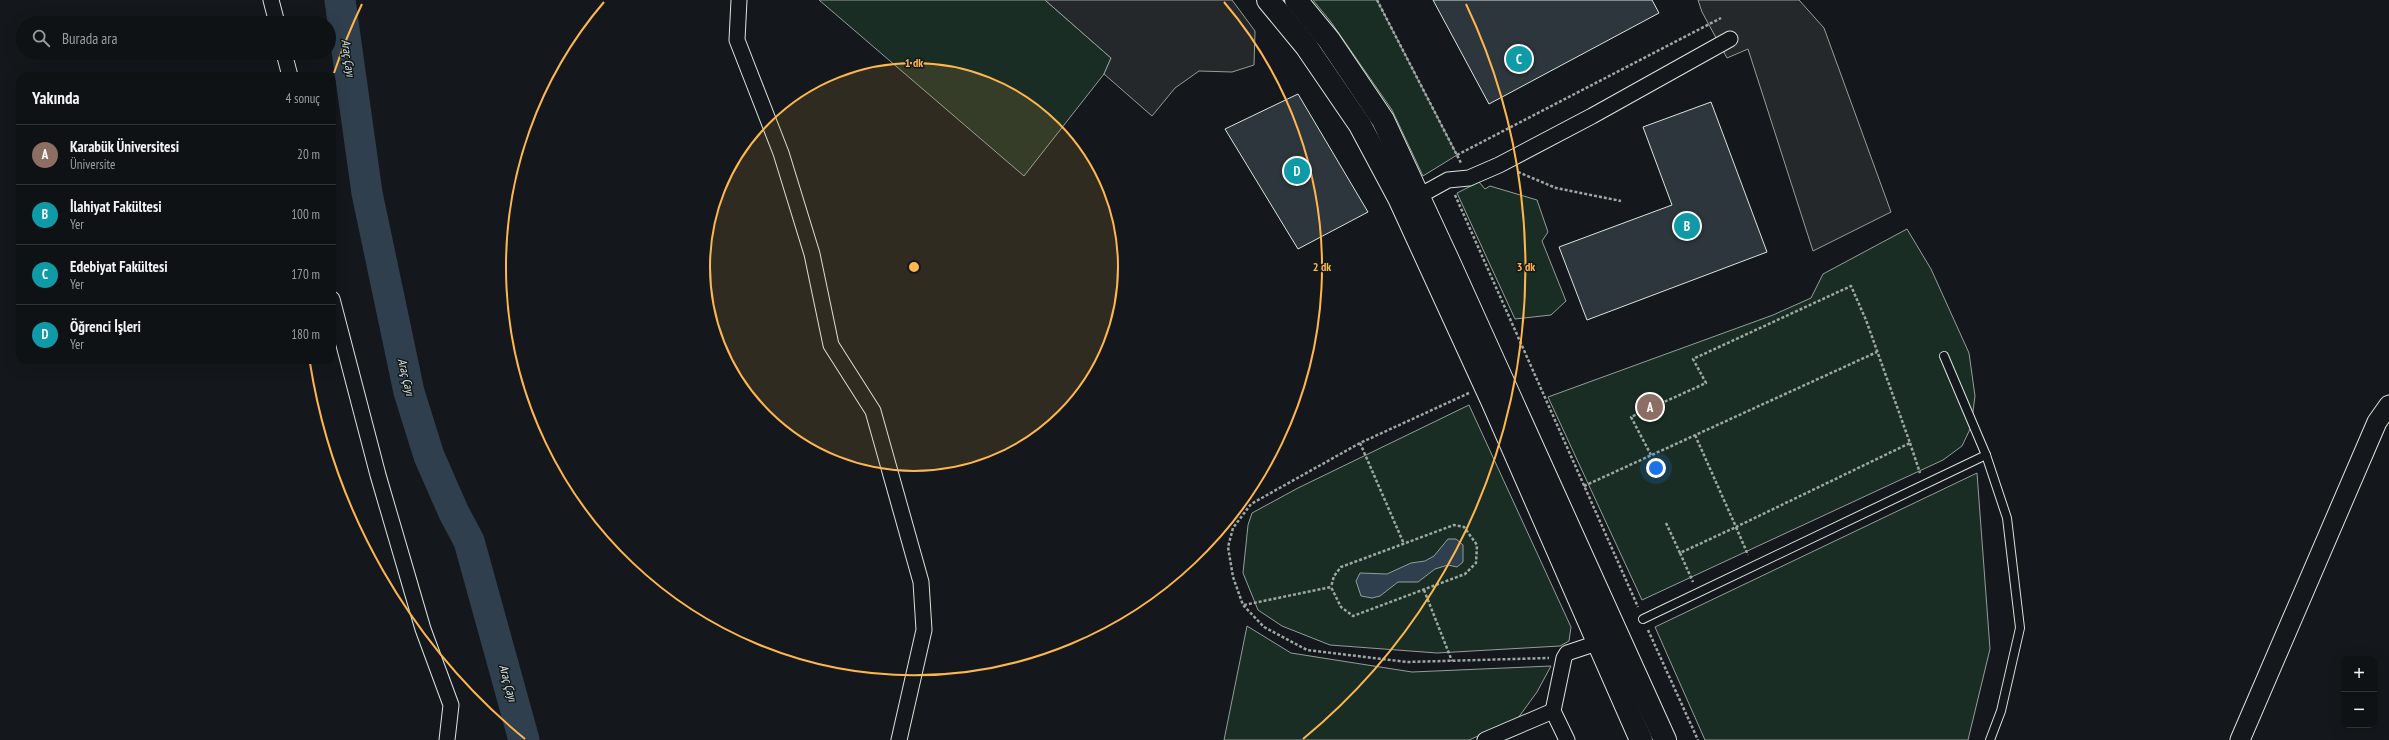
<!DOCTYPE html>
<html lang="tr">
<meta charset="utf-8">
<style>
:root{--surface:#0f1215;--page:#181b1e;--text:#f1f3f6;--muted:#9b9ea0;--line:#2f3234;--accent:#0b8043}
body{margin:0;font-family:"PT Sans Narrow",sans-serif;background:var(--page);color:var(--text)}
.controls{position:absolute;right:12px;bottom:12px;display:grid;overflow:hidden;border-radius:8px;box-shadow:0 4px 16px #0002}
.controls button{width:36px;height:36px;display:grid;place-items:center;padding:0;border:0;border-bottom:1px solid var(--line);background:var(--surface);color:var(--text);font:20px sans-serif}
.you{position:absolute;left:1656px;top:468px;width:14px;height:14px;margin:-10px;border:3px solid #fff;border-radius:50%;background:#1a73e8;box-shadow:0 0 0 6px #1a73e833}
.badge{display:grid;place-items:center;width:26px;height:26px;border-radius:50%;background:var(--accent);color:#fff;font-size:13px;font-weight:700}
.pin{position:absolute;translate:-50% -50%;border:2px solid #fff;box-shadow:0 1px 4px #0006}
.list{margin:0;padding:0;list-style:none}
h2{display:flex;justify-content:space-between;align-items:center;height:52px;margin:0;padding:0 16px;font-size:17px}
h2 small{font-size:13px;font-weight:400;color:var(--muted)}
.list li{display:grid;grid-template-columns:26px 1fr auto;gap:12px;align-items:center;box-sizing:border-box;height:60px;padding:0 16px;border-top:1px solid var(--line)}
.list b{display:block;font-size:15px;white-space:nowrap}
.list p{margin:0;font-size:13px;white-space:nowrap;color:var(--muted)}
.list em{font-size:13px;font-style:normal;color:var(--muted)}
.icon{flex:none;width:22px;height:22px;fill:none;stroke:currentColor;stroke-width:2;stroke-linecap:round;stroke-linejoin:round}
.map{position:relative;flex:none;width:2389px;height:740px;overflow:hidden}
.search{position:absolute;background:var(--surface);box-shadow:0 4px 16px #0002;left:16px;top:16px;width:320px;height:44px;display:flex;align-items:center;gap:10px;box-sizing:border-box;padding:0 14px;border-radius:22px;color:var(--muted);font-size:15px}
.panel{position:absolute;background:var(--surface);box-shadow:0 4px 16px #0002;left:16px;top:72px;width:320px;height:292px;border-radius:12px}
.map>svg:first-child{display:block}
</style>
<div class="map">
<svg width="2389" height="740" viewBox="0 0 2389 740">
<rect width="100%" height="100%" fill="#14181c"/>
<!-- green -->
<g fill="#1a2d24" stroke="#939e99">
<path d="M 819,0 L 1045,0 L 1111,58 L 1104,74 L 1024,176 Z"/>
<path d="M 1313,0 L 1377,0 L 1457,155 L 1423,176 L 1392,110 L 1331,22 Z"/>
<path d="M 1479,182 L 1485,189 L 1490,186 L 1537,200 L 1548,232 L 1542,241 L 1566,301 L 1551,315 L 1515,319 L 1457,193 Z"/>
<path d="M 1907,229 L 1931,269 L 1969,353 L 1975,396 L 1971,427 L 1962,446 L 1943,460 L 1642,600 L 1548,397 L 1773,315 L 1811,298 L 1823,274 Z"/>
<path d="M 1469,405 L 1571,627 L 1569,641 L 1560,646 L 1437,653 L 1330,645 L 1282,626 L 1258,610 L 1243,573 L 1248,525 L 1252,513 L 1298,488 Z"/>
<path d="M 1977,473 L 1990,649 L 1968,740 L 1705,740 L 1655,627 Z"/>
<path d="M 1247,626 L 1291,653 L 1412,672 L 1551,666 L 1537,692 L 1518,718 L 1469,740 L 1224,740 Z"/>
</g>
<!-- parking -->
<g fill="#24282b" stroke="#939e99">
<path d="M 1045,0 L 1232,0 L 1255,31 L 1254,65 L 1232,72 L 1199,71 L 1175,88 L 1152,116 L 1104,74 L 1111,58 Z"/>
<path d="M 1698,0 L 1799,0 L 1824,28 L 1891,212 L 1813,251 L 1748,49 L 1727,58 L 1702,12 Z"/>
</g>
<!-- water -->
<path fill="#2f3f4d" stroke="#939e99" d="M 1448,539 L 1456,539 L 1463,545 L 1463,562 L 1457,567 L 1448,565 L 1435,569 L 1418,582 L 1398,582 L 1380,596 L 1372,598 L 1361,596 L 1356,581 L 1360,573 L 1387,574 L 1411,563 L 1425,561 L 1434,556 Z"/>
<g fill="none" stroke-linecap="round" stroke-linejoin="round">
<!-- river -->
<path stroke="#2f3f4d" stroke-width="31" d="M 340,0 L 367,193 L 409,392 L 429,456 L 454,513 L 469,541 L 524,740"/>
</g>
<!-- building -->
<g fill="#2c363c" stroke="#d8e6dc">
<path d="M 1433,0 L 1652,0 L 1659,13 L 1489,104 Z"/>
<path d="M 1298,94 L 1368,212 L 1298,249 L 1225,129 Z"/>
<path d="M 1711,102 L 1767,252 L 1587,320 L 1559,247 L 1672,205 L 1643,127 Z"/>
</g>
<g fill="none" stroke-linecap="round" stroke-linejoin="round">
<defs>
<g id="service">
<path d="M 1944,356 L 1986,455 L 2007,518 L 2020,628 L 2001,711 L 1990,740"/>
<path d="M 1643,619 L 1986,455"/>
</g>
<g id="minor">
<path d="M 271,0 L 277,23"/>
<path d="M 739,0 L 737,40 L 781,153 L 812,254 L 831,345 L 873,411 L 921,582 L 924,630 L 899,740"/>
<path d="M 284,53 L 290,76"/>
<path d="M 1410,201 L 1448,180 L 1469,178 L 1499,165 L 1592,116 L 1730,39"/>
<path d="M 332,299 L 378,475 L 423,629 L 451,705 L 447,740"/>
<path d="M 1485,740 L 1553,711"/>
<path d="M 1567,740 L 1553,711 L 1564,658 L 1567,653 L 1606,640"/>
</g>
<path id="tertiary" d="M 2240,740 L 2377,422 L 2389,405"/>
<g id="secondary">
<path d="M 1268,0 L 1306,46 L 1360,125 L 1399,198 L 1493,403 L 1641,740"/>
<path d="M 1296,0 L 1329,40 L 1383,120 L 1448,260 L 1665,740"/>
</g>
</defs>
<!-- service casing -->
<use href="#service" stroke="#d8e6dc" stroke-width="10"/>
<!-- minor casing -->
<use href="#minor" stroke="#d8e6dc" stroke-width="17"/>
<!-- tertiary casing -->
<use href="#tertiary" stroke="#d8e6dc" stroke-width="21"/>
<!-- secondary casing -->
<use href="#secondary" stroke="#d8e6dc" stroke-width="24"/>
<!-- path -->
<g stroke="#9da8a2" stroke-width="2.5" stroke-dasharray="3 2" stroke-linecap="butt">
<path d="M 1377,0 L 1461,163"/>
<path d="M 1457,155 L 1721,18"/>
<path d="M 1518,172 L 1556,188 L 1621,201"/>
<path d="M 1455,195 L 1638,607"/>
<path d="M 1469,393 L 1360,443 L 1251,504 L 1233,528 L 1228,547 L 1233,577 L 1243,605 L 1264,627 L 1307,650 L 1407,662 L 1549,658"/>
<path d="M 1360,443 L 1404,544"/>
<path d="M 1910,443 L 1920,473"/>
<path d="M 1651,455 L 1631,417 L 1706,383 L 1693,359 L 1851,286 L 1866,320 L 1910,443 L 1736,527 L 1695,435"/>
<path d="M 1584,486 L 1877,352"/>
<path d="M 1666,523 L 1680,553 L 1736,527 L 1748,555"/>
<path d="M 1680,553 L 1693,582"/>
<path d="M 1424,590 L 1452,661"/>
<path d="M 1244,605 L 1331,587 L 1341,607 L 1353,616 L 1465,574 L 1476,563 L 1477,545 L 1464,527 L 1454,525 L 1341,567 L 1334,576 L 1331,587"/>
<path d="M 1648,630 L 1698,740"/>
</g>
<!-- service -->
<use href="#service" stroke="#14181c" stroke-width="8"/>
<!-- minor -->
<use href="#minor" stroke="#14181c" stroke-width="15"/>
<!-- tertiary -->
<use href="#tertiary" stroke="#14181c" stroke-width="19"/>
<!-- secondary -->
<use href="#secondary" stroke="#14181c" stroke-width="22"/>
</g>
<!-- distance rings -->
<circle cx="914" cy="267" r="204" fill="#ffb74d" fill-opacity=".12"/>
<g fill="none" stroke="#ffb74d" stroke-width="2">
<circle cx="914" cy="267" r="204"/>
<path d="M1224 2A408 408 0 1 1 604 2"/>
<path d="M525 739A612 612 0 0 1 310 363M334 73A612 612 0 0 1 362 4M1466 4A612 612 0 0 1 1303 739"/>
</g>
<g text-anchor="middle" stroke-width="3" stroke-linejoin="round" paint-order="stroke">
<!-- water labels -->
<g font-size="12" font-style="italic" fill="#d8e6dc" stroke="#14181c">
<text transform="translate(348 58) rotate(82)" y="4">Araç Çayı</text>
<text transform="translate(406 377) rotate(77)" y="4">Araç Çayı</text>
<text transform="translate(508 683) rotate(75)" y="4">Araç Çayı</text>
</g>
</g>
<circle cx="914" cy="267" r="6" fill="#ffb74d" stroke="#14181c" stroke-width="2"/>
<g font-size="12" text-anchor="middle" font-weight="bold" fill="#ffb74d" stroke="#14181c" stroke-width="3" stroke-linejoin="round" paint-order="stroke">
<text x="914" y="67">1 dk</text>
<text x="1322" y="271">2 dk</text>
<text x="1526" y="271">3 dk</text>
</g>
</svg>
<div class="controls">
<button>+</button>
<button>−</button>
</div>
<div class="you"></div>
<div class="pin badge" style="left:1650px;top:407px;background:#8d6e63">A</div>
<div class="pin badge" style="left:1687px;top:226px;background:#0f9aa8">B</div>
<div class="pin badge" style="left:1519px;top:59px;background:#0f9aa8">C</div>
<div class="pin badge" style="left:1297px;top:171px;background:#0f9aa8">D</div>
<div class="search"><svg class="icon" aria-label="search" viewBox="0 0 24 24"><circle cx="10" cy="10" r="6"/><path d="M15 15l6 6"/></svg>Burada ara</div>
<section class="panel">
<h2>Yakında<small>4 sonuç</small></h2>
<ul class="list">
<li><span class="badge" style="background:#8d6e63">A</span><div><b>Karabük Üniversitesi</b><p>Üniversite</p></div><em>20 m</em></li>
<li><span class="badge" style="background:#0f9aa8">B</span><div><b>İlahiyat Fakültesi</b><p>Yer</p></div><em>100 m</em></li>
<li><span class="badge" style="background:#0f9aa8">C</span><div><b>Edebiyat Fakültesi</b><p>Yer</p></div><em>170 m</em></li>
<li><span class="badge" style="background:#0f9aa8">D</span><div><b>Öğrenci İşleri</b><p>Yer</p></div><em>180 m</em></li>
</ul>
</section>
</div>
